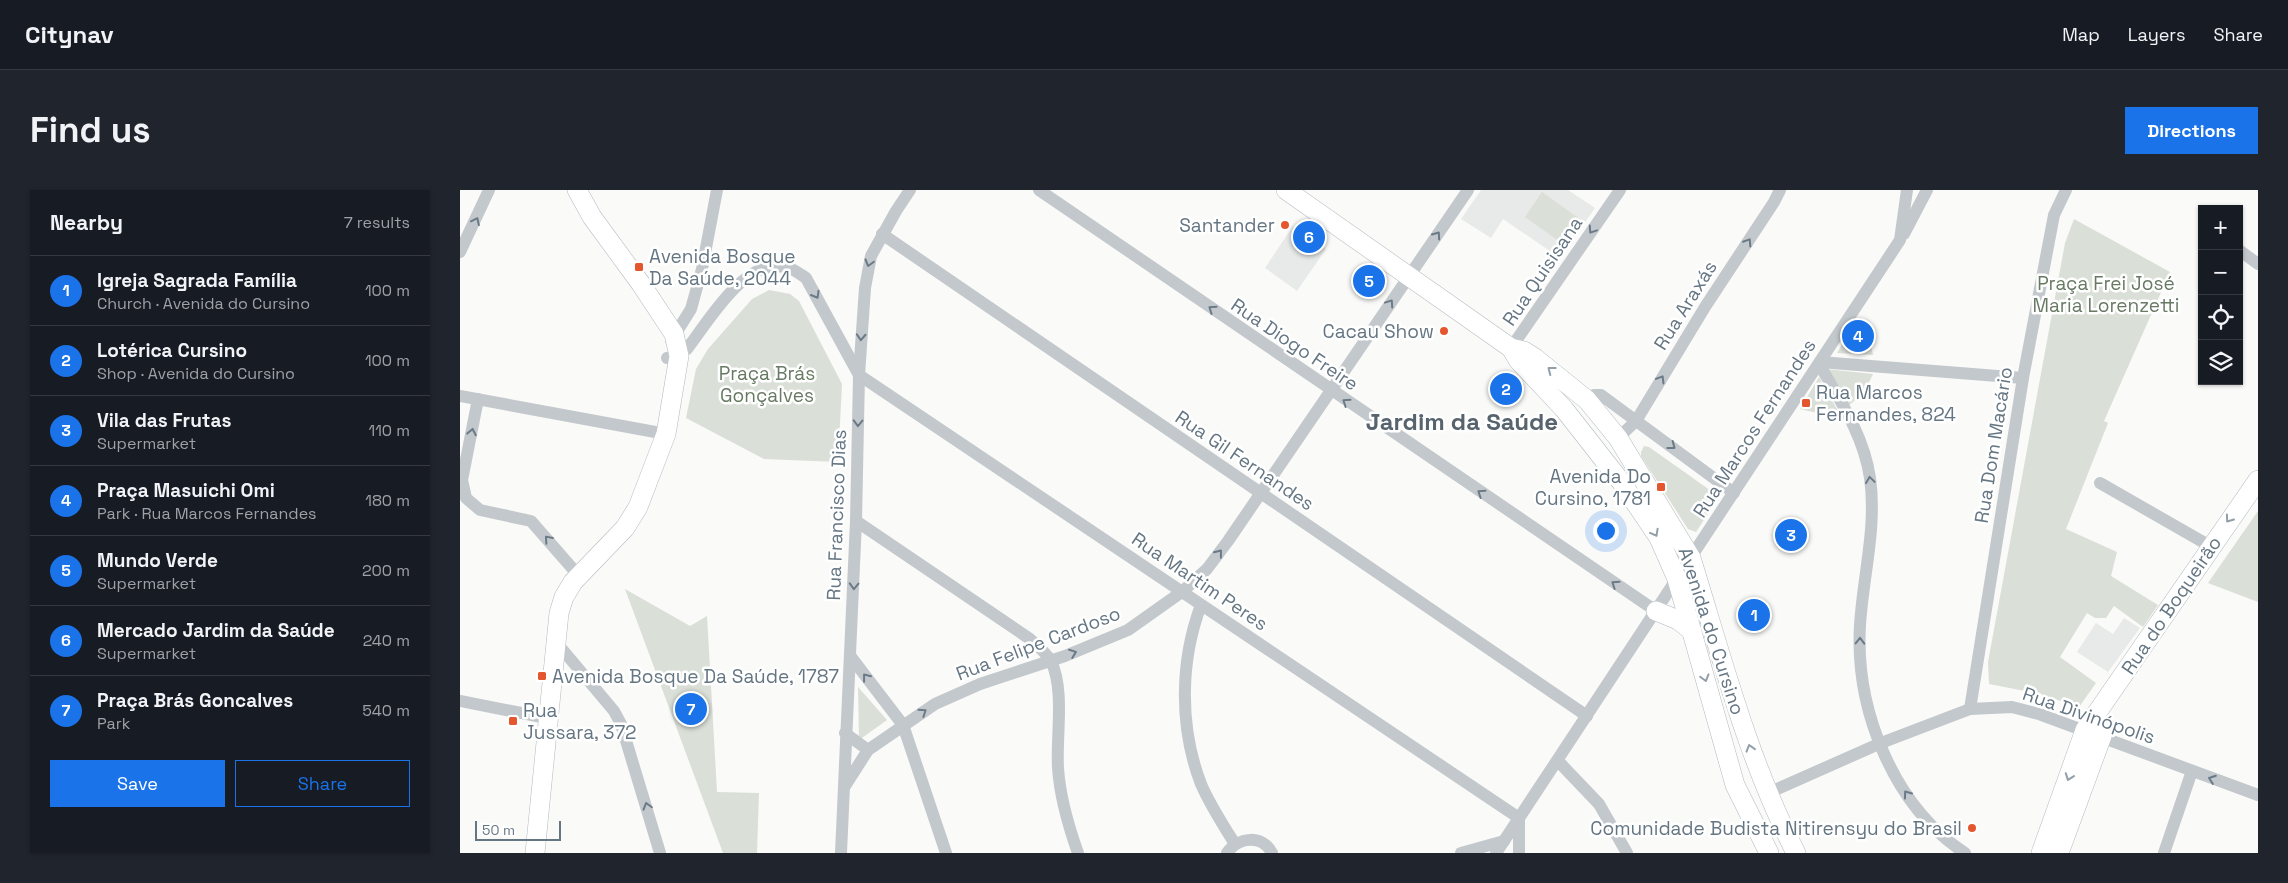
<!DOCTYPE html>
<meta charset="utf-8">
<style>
:root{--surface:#171b24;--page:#20242c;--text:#f1f3f6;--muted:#9ea1a6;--line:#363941;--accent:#1a73e8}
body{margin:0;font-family:"Space Grotesk",sans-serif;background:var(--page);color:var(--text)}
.controls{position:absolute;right:15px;top:15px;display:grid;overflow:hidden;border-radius:0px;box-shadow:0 1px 4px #0004}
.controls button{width:45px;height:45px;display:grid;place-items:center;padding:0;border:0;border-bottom:1px solid var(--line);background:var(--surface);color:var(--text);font:25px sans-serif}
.scale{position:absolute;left:15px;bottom:12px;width:86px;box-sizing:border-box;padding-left:5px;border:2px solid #657683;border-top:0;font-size:14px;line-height:18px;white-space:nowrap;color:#657683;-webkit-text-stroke:4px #fff;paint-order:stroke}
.you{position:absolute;left:1145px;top:340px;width:18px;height:18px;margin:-12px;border:4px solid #fff;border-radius:50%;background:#1a73e8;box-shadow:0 0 0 8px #1a73e833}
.badge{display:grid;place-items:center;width:32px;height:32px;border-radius:50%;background:var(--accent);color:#fff;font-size:16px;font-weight:700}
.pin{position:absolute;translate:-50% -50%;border:2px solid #fff;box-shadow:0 1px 5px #0006}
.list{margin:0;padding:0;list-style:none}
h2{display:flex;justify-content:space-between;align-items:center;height:65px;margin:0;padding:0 20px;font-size:21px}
h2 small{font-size:16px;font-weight:400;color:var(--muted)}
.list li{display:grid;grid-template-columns:32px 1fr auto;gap:15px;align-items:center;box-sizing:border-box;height:70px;padding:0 20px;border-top:1px solid var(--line)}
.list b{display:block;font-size:19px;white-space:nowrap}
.list p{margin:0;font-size:16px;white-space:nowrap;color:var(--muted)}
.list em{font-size:16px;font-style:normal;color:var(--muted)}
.actions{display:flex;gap:10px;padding:15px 20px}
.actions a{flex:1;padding:11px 0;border:1px solid var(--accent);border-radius:0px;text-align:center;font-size:18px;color:var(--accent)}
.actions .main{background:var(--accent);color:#fff}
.icon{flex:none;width:28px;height:28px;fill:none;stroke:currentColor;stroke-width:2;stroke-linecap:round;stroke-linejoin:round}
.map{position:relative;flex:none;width:1798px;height:663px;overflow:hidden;border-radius:0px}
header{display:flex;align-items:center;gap:30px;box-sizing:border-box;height:70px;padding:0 25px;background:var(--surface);border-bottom:1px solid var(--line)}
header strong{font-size:24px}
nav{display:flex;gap:28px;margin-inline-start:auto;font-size:18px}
.intro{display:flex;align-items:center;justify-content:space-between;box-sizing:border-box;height:120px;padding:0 30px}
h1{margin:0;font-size:35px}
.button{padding:12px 22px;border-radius:0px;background:var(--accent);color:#fff;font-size:18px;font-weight:700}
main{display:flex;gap:30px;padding:0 30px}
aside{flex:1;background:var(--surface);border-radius:0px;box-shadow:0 1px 4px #0004}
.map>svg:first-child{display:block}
</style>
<header>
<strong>Citynav</strong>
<nav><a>Map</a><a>Layers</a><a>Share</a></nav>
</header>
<div class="intro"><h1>Find us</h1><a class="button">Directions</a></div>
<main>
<aside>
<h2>Nearby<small>7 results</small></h2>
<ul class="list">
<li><span class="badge">1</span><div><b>Igreja Sagrada Família</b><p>Church · Avenida do Cursino</p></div><em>100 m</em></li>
<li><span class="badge">2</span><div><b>Lotérica Cursino</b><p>Shop · Avenida do Cursino</p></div><em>100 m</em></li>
<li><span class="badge">3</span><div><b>Vila das Frutas</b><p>Supermarket</p></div><em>110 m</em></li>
<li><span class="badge">4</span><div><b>Praça Masuichi Omi</b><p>Park · Rua Marcos Fernandes</p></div><em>180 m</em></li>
<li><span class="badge">5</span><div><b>Mundo Verde</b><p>Supermarket</p></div><em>200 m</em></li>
<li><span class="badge">6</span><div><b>Mercado Jardim da Saúde</b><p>Supermarket</p></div><em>240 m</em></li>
<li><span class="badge">7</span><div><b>Praça Brás Goncalves</b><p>Park</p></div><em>540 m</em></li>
</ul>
<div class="actions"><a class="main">Save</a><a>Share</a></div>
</aside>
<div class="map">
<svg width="1798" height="663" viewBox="0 0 1798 663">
<rect width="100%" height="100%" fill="#fafaf8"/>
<!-- built -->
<g fill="#e8e9e9">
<path d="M 1021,0 L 1108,0 L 1135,18 L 1100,68 L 1043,29 L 1031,48 L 1001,29 Z"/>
<path d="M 833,36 L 866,59 L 837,101 L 805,78 Z"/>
<path d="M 1664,428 L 1680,438 L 1648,482 L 1617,462 L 1636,433 L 1653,444 Z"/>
</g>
<!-- green -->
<g fill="#dadfd7">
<path d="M 1082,2 L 1121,30 L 1103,54 L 1065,27 Z"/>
<path d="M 1614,29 L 1710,82 L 1644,231 L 1648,233 L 1606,339 L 1657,362 L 1651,386 L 1698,415 L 1683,437 L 1654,416 L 1646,428 L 1635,428 L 1627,423 L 1600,467 L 1636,493 L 1619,517 L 1580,504 L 1529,494 L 1528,472 L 1605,53 Z"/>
<path d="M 309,100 L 330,104 L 339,111 L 382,194 L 378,272 L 304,269 L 226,228 L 236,179 L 248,159 L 292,109 Z"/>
<path d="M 1397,130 L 1410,150 L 1413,165 L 1377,163 Z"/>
<path d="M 1366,179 L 1413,184 L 1404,203 L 1388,216 Z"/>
<path d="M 1359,187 L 1378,221 L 1362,224 L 1340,219 Z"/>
<path d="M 1184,256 L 1189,257 L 1254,303 L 1253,316 L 1236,342 L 1228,339 L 1181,266 L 1181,262 Z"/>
<path d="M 1798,321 L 1798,412 L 1748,393 Z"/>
<path d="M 165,399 L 230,436 L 247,426 L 257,602 L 299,603 L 297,663 L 263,663 Z"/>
<path d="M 398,497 L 427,530 L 399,550 Z"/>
</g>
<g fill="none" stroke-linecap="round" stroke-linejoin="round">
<defs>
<g id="secondary">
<path d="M 826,0 L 1051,158 L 1058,170 L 1104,219 L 1162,293 L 1199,348 L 1217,389 L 1275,595 L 1309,663"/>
<path d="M 1055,159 L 1064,161 L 1075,168 L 1127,210 L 1158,248 L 1231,368 C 1262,468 1288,570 1336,663"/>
<path d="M 1196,421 L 1218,430 L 1232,441"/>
<path d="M 75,663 L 99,423 L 104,407 L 113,392 L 165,338 L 178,317 L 206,244 L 219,166 L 214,144 L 181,94 L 132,27 L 117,0"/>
<path d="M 1581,663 L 1625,540 L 1798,290"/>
<path d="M 1599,663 L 1642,546"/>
</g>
</defs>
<!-- secondary casing -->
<use href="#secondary" stroke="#b3babf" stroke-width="20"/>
<!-- street -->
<g stroke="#c3c8cc" stroke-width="12">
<path d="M 579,0 L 1196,421"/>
<path d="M 422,44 L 1127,526"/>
<path d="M 1444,44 L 1467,0"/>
<path d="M 1779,60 L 1798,74"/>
<path d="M 0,62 L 29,0"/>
<path d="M 211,151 L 231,119 L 242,79 L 257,0"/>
<path d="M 1051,158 L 1160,0"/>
<path d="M 207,168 L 219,166 L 227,159 C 249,131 286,64 329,78 C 335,80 341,85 346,88 L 399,185 L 1059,628 L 1059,663"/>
<path d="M 1360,172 L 1563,188"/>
<path d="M 1359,174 C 1380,210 1404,246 1410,288 C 1417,337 1403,386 1400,435 C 1395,519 1433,616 1505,663"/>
<path d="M 0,206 L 206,244"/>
<path d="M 18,209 L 2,290 L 6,308 L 20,320 L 71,331 L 119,386"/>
<path d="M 1127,210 L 1134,205 L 1141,205 L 1274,303"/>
<path d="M 1158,248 L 1176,231 L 1245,117 L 1314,12 L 1320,0"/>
<path d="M 1640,293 L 1750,356"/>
<path d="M 396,331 L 570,449 C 577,455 586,463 591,471 C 605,500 596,546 598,578 C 600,608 608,635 618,663"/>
<path d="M 741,415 C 720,471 719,537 741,594 C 750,615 763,635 775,654"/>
<path d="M 96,452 L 154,521 L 161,534 L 200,663"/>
<path d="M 391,467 L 443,535 L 486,663"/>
<path d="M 0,511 L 87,528"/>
<path d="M 1510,519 L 1563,188 L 1594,25 L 1606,0"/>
<path d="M 385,543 L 408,560"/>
<path d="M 1098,571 L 1139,614 L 1167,663"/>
<path d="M 385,596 L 408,560 L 475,514 L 520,494 L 605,466 L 668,440 L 723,401 L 747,379 L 768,351 L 1008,0"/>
<path d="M 1308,603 L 1421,553 L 1510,519 L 1552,517 L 1579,524 L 1798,605"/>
<path d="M 381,663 L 396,331 L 399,185 L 405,98 L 411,66 L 436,21 L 450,0"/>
<path d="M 767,663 C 778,647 802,644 812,663"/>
<path d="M 1001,663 L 1044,651"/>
<path d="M 1036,663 L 1440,50 L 1447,0"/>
<path d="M 1704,663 L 1732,581"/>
</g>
<!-- secondary -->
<use href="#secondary" stroke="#fff" stroke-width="19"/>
</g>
<!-- one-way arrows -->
<defs><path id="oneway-chevron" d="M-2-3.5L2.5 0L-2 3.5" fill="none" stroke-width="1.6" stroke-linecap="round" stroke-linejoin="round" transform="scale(1.25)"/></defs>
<g stroke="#6a7a87">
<use href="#oneway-chevron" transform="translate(16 31) rotate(-64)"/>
<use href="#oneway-chevron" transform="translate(1132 40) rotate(124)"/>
<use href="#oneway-chevron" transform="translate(977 45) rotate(-55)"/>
<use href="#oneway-chevron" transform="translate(1288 52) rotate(-57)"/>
<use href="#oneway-chevron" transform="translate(409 73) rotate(106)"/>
<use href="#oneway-chevron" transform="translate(356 105) rotate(60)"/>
<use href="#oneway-chevron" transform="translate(930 113) rotate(-56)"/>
<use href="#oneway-chevron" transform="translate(752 119) rotate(-145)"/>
<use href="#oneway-chevron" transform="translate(401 147) rotate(93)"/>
<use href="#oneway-chevron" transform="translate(1201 189) rotate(-59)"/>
<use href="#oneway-chevron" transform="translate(886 212) rotate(-146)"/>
<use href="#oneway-chevron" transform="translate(398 233) rotate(91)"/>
<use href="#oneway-chevron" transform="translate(12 242) rotate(-79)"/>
<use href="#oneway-chevron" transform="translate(1212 256) rotate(37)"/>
<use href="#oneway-chevron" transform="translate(1410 290) rotate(-98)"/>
<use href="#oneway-chevron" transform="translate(1021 303) rotate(-146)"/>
<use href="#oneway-chevron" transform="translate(88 349) rotate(-131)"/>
<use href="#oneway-chevron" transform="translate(759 363) rotate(-52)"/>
<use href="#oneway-chevron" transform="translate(1155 394) rotate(-146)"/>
<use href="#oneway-chevron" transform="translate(394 396) rotate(92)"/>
<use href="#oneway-chevron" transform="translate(1400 451) rotate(-89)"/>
<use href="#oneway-chevron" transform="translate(613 463) rotate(-21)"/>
<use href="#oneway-chevron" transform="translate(406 487) rotate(-128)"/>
<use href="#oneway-chevron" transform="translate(463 522) rotate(-34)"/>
<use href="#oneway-chevron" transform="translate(1752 589) rotate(-160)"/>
<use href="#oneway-chevron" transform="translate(1447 604) rotate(-126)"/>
<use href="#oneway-chevron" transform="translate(187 616) rotate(-106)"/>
</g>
<g stroke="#939fa8">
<use href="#oneway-chevron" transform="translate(1091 180) rotate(-142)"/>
<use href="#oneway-chevron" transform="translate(1769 329) rotate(126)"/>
<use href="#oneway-chevron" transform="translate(1195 343) rotate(61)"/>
<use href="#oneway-chevron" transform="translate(1245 488) rotate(74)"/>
<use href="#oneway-chevron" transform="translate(1290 558) rotate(-107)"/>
<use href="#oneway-chevron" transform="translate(1609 587) rotate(110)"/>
</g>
<!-- markers -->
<g fill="#e4572e" stroke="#fff" stroke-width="2">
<circle cx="825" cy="35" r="5"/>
<rect x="174" y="72" width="10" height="10" rx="2.5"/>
<circle cx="984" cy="141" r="5"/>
<rect x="1341" y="208" width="10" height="10" rx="2.5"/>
<rect x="1196" y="292" width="10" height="10" rx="2.5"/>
<rect x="77" y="481" width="10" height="10" rx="2.5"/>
<rect x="48" y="526" width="10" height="10" rx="2.5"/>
<circle cx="1512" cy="638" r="5"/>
</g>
<g text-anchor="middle" stroke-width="5" stroke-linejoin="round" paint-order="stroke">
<!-- poi labels -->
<g font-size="19" fill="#657683" stroke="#fff" text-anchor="end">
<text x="815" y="42">Santander</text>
<text x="189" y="73" text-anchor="start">Avenida Bosque<tspan x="189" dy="22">Da Saúde, 2044</tspan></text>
<text x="974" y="148">Cacau Show</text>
<text x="1356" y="209" text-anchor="start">Rua Marcos<tspan x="1356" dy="22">Fernandes, 824</tspan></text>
<text x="1191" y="293">Avenida Do<tspan x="1191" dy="22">Cursino, 1781</tspan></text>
<text x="92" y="493" text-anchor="start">Avenida Bosque Da Saúde, 1787</text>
<text x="63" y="527" text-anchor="start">Rua<tspan x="63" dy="22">Jussara, 372</tspan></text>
<text x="1502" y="645">Comunidade Budista Nitirensyu do Brasil</text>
</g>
<!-- street labels -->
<g font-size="19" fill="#657683" stroke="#fff">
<text transform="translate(1082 81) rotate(-56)" y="7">Rua Quisisana</text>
<text transform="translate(1225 115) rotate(-58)" y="7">Rua Araxás</text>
<text transform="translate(835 154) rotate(34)" y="7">Rua Diogo Freire</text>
<text transform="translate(1294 238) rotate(-57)" y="7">Rua Marcos Fernandes</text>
<text transform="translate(1533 255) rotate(-81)" y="7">Rua Dom Macário</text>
<text transform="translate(785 270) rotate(34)" y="7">Rua Gil Fernandes</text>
<text transform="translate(376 325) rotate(-88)" y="7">Rua Francisco Dias</text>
<text transform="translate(740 391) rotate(34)" y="7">Rua Martim Peres</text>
<text transform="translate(1711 415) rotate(-56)" y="7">Rua do Boqueirão</text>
<text transform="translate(1252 441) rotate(72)" y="7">Avenida do Cursino</text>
<text transform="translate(578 453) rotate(-21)" y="7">Rua Felipe Cardoso</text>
<text transform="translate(1629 525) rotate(19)" y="7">Rua Divinópolis</text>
</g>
<!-- park labels -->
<g font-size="19" fill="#687a64" stroke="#fff">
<text x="1646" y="100">Praça Frei José<tspan x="1646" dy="22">Maria Lorenzetti</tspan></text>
<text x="307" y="190">Praça Brás<tspan x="307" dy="22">Gonçalves</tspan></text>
</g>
<!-- district labels -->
<g font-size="24" font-weight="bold" fill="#57646e" stroke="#fff">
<text x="1002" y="240">Jardim da Saúde</text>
</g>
</g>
</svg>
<div class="controls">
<button>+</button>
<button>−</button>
<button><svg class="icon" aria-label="locate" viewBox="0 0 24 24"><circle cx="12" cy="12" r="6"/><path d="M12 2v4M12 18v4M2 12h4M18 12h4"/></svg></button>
<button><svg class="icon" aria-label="layers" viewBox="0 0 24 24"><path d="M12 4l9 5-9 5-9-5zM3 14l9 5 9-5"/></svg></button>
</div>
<div class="scale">50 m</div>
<div class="you"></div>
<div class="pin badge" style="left:1294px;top:425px">1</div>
<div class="pin badge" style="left:1046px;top:199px">2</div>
<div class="pin badge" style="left:1331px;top:345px">3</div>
<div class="pin badge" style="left:1398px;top:146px">4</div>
<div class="pin badge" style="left:909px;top:91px">5</div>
<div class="pin badge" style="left:849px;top:47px">6</div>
<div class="pin badge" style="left:231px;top:519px">7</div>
</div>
</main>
